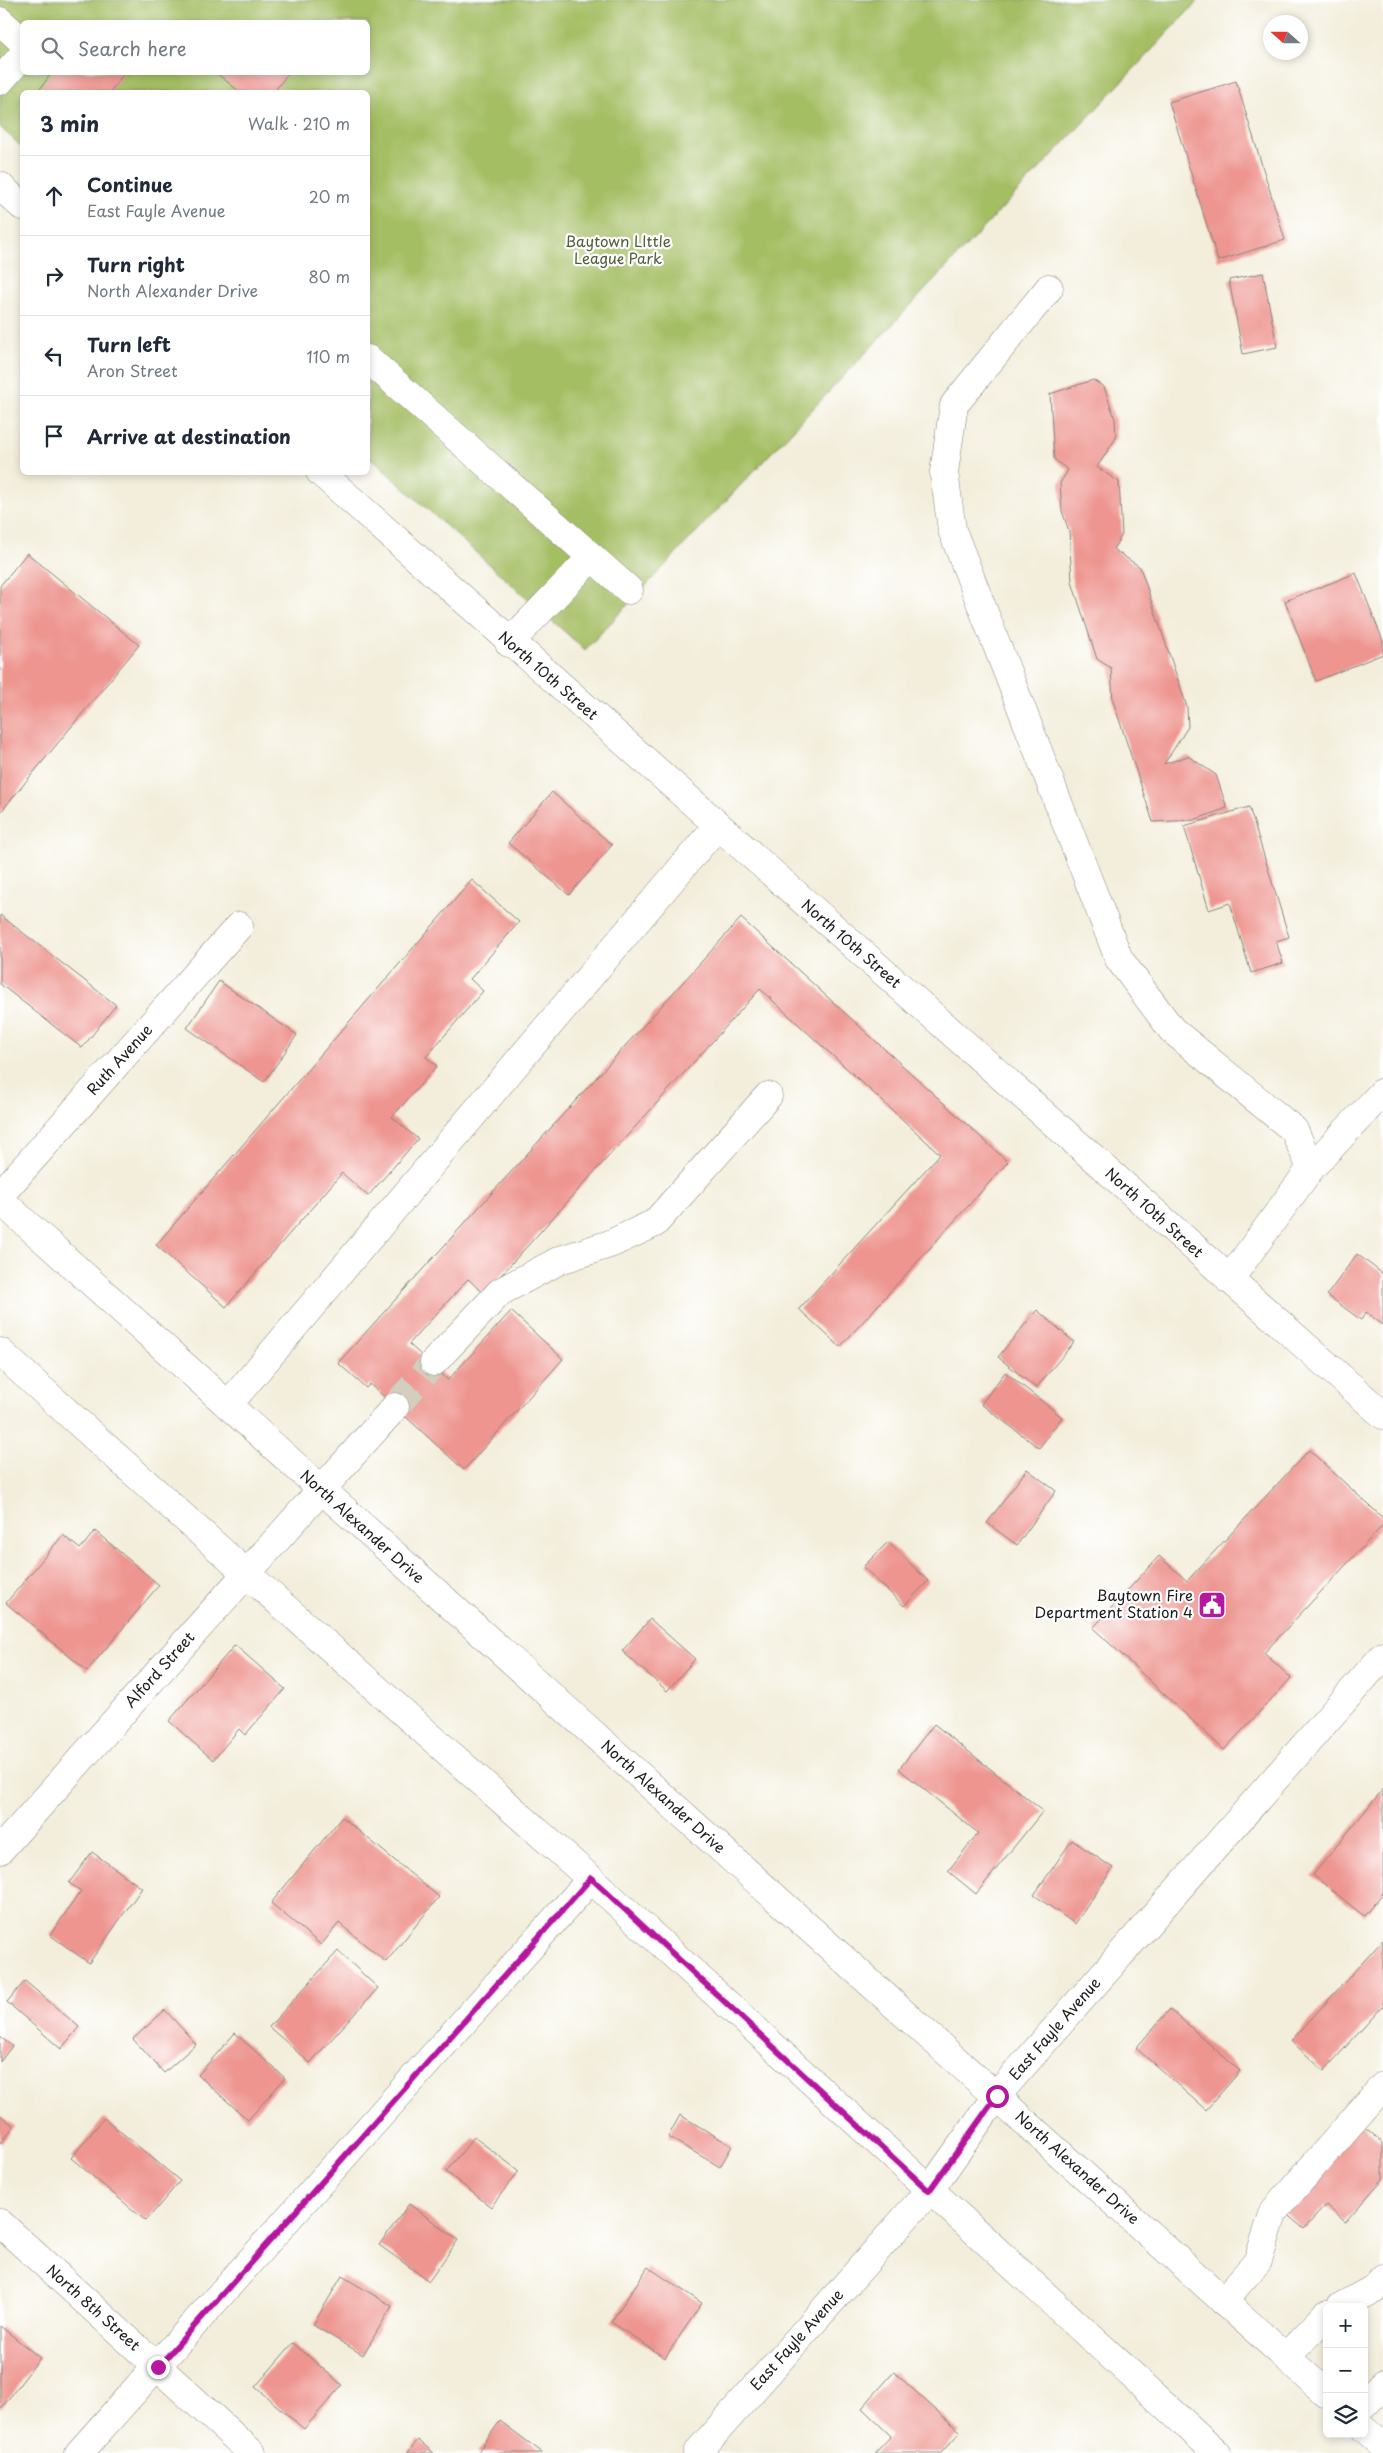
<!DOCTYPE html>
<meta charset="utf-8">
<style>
:root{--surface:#fff;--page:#f2f2f3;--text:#1f2937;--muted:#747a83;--line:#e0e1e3}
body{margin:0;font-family:"Playpen Sans",sans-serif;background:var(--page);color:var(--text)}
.controls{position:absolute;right:15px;bottom:15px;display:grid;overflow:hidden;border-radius:8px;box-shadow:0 2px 8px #0003}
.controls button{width:45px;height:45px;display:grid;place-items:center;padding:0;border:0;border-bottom:1px solid var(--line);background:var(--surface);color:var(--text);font:25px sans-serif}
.compass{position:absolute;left:1263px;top:15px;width:45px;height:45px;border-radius:50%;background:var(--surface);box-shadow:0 2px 8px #0003;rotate:291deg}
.stop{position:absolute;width:15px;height:15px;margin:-11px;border:4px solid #b5179e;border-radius:50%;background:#fff}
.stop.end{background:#b5179e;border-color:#fff;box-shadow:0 1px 5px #0008}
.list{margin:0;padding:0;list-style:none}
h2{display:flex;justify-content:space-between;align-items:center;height:65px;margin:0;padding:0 20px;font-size:21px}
h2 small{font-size:16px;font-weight:400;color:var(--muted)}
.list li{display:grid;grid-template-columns:32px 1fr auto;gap:15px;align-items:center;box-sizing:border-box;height:80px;padding:0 20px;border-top:1px solid var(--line)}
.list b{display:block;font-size:19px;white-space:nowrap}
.list p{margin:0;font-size:16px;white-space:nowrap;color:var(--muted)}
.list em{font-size:16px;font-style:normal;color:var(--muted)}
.icon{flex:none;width:28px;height:28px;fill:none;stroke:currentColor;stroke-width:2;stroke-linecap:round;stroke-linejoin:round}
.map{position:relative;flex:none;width:1383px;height:2453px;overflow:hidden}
.search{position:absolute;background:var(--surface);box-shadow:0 2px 8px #0003;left:20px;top:20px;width:350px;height:55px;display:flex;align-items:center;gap:12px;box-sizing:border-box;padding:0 18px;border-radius:8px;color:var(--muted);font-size:19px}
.panel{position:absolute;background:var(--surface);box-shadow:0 2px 8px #0003;left:20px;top:90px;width:350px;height:385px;border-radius:8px}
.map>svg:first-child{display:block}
</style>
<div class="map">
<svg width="1383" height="2453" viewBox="0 0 1383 2453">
<rect width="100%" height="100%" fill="#fff"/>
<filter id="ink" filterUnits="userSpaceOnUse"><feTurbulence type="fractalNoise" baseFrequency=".02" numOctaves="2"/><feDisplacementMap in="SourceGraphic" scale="10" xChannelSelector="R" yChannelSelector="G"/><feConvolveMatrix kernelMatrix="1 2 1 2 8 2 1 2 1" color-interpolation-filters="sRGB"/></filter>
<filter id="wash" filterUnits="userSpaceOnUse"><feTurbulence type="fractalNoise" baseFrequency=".0096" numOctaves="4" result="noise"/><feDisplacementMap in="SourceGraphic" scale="20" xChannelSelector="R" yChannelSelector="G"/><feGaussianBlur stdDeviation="1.12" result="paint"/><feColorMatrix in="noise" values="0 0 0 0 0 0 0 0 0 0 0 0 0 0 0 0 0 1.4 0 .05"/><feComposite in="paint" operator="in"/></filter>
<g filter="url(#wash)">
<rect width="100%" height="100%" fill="#f3eedb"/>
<!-- green -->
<path fill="#a4be64" stroke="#606d40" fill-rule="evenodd" d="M 0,0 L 1199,0 L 585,650 L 368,456 L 368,92 L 22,92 L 22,147 L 0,127 ZM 22,22 L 368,22 L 368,72 L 22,72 Z"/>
<g id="blocks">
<!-- building -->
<g fill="#ee9590">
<path d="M 52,72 L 125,72 L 110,92 L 38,92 Z"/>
<path d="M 215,72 L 289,72 L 274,92 L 240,92 Z"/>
<path d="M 1236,81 L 1285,240 L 1218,261 L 1169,102 Z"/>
<path d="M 1263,273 L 1277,347 L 1243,354 L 1229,280 Z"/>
<path d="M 1093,380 L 1104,387 L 1115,419 L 1116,438 L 1097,467 L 1119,482 L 1122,535 L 1113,549 L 1140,567 L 1187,707 L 1188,727 L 1164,764 L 1188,756 L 1216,775 L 1227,808 L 1194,820 L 1153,822 L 1113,701 L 1111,668 L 1097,659 L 1072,582 L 1069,531 L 1062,511 L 1060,483 L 1068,470 L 1054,459 L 1050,394 Z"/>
<path d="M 27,553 L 139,645 L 0,813 L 0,586 Z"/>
<path d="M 1356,573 L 1383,641 L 1383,654 L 1316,681 L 1285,601 Z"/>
<path d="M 552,792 L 612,845 L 569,895 L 508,843 Z"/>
<path d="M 1249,807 L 1289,937 L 1276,941 L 1283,963 L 1251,973 L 1230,903 L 1209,910 L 1184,826 Z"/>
<path d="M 472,880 L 519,922 L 470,979 L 483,991 L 426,1057 L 437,1066 L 392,1117 L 418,1139 L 368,1196 L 342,1173 L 226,1307 L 156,1245 Z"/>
<path d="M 0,915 L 116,1005 L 82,1048 L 0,984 Z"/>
<path d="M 741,918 L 1008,1162 L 840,1347 L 799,1309 L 940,1154 L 760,989 L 484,1294 L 468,1279 L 409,1344 L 448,1380 L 511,1311 L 563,1359 L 464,1470 L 370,1384 L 366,1388 L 338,1363 Z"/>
<path d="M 219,981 L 297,1035 L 264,1082 L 187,1028 Z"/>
<path d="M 1357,1254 L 1383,1274 L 1383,1325 L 1366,1312 L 1361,1320 L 1327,1295 Z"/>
<path d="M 1037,1310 L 1074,1342 L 1036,1388 L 998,1357 Z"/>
<path d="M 1005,1372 L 1062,1417 L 1039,1448 L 981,1404 Z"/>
<path d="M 1309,1450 L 1383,1518 L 1383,1525 L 1264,1653 L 1291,1678 L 1224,1750 L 1093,1628 L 1159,1556 L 1187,1581 Z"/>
<path d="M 1027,1469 L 1056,1491 L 1017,1545 L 987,1523 Z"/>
<path d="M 95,1531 L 159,1585 L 87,1671 L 6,1603 L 63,1535 L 80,1549 Z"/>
<path d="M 888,1542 L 928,1581 L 904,1606 L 863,1567 Z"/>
<path d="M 650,1619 L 695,1659 L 667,1691 L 622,1651 Z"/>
<path d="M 235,1645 L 285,1689 L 245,1735 L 239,1729 L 213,1760 L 169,1721 Z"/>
<path d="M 934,1724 L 1043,1811 L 976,1894 L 948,1871 L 978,1833 L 899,1769 Z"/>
<path d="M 1383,1789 L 1383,1893 L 1364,1916 L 1313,1875 Z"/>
<path d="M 342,1817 L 439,1897 L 386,1962 L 339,1923 L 321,1945 L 271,1903 Z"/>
<path d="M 1072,1840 L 1113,1868 L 1075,1924 L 1034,1895 Z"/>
<path d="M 92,1852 L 142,1888 L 89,1963 L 50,1935 L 81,1891 L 69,1883 Z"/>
<path d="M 1383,1940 L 1383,2006 L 1324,2071 L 1291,2041 Z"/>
<path d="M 338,1951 L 378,1988 L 310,2063 L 269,2027 Z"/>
<path d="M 25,1981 L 79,2027 L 61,2049 L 7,2002 Z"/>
<path d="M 1170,2009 L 1240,2071 L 1206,2110 L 1136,2048 Z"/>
<path d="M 165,2010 L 196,2044 L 164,2073 L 133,2039 Z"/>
<path d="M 235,2033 L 285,2078 L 248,2120 L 198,2075 Z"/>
<path d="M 0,2037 L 12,2046 L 0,2062 Z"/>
<path d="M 0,2115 L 14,2126 L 0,2144 Z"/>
<path d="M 680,2115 L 732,2146 L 720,2167 L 668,2137 Z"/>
<path d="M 104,2118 L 180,2181 L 146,2221 L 71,2158 Z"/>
<path d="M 1360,2123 L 1383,2143 L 1383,2179 L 1345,2222 L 1326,2205 L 1304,2229 L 1283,2211 Z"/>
<path d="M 474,2137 L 519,2171 L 491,2207 L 446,2172 Z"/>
<path d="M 409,2204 L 458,2240 L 429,2281 L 379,2245 Z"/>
<path d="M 648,2267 L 702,2303 L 665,2358 L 611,2322 Z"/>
<path d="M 342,2276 L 392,2306 L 363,2355 L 313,2325 Z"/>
<path d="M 0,2326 L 40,2358 L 0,2410 Z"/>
<path d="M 293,2343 L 342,2385 L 304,2429 L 255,2387 Z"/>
<path d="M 894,2372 L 960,2432 L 941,2453 L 875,2453 L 891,2436 L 862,2408 Z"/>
<path d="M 500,2421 L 543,2453 L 477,2453 Z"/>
<path d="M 418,2440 L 434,2453 L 407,2453 Z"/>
</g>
</g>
</g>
<g filter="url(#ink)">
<use href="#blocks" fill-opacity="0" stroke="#88857c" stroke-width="1"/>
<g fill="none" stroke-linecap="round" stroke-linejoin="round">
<!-- minor-tunnel -->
<path stroke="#d3cebe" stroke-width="28" stroke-dasharray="28 14" stroke-linecap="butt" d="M 395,1407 L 434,1362"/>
<defs>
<g id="minor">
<path d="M 0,21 L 22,41"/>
<path d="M 0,81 L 22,56"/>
<path d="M 0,186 L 22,206"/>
<path d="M 1049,288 L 954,405 L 944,472 L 952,530 L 1119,959 L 1172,1030 L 1294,1130 L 1311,1168 L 1229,1280"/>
<path d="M 368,359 L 629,590"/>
<path d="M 320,472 L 1383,1415"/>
<path d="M 509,643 L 592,557"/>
<path d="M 1311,1168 L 1383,1092"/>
<path d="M 0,1195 L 239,926"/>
<path d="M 434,1362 L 500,1292 L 560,1260 L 610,1244 L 655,1223 L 768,1096"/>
<path d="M 228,1405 L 717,826"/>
<path d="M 0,1850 L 395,1407"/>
<path d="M 0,2223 L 252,2453"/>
<path d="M 1223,2301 L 1258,2261 L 1274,2211 L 1383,2086"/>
<path d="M 1340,2307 L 1375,2288 L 1383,2279"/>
<path d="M 1286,2357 L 1327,2314"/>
<path d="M 1364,2405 L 1383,2385"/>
<path d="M 79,2453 L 591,1879"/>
<path d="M 697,2453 L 929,2191 L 997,2095 L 1383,1656"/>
</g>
<g id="major">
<path d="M 0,1200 L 1327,2394"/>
<path d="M 0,1352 L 247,1574 L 591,1879 L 1217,2453"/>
<path d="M 1364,2428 L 1383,2445"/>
</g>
</defs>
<!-- minor casing -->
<use href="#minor" stroke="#88857c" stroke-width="29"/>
<!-- major casing -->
<use href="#major" stroke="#88857c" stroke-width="29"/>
<!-- minor -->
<use href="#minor" stroke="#fff" stroke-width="28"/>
<!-- major -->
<use href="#major" stroke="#fff" stroke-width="28"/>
</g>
</g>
<g fill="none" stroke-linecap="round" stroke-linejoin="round" filter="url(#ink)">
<!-- route -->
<path stroke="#b5179e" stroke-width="6" d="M 158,2367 L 591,1878 L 929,2191 L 997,2096"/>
</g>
<!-- icons -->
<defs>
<symbol id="civic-square" viewBox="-11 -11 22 22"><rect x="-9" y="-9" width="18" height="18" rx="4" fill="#b5179e" stroke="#fff"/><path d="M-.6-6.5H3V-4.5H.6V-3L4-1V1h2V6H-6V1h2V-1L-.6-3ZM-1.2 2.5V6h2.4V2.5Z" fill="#fff"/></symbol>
</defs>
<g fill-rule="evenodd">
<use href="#civic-square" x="1196" y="1589" width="32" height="32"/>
</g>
<g text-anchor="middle" stroke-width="4.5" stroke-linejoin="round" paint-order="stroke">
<!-- park labels -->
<g font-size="15" fill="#525d39" stroke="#fff">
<text x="618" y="247">Baytown LIttle<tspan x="618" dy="17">League Park</tspan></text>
</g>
<!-- street labels -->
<g font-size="15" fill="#1c1c1c" stroke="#fff">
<text transform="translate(548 676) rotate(41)" y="5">North 10th Street</text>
<text transform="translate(851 944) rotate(41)" y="5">North 10th Street</text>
<text transform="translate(120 1060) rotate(-48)" y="5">Ruth Avenue</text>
<text transform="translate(1154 1213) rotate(42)" y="5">North 10th Street</text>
<text transform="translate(362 1527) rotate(42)" y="5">North Alexander Drive</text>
<text transform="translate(160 1670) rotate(-48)" y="5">Alford Street</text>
<text transform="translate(663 1797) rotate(42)" y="5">North Alexander Drive</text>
<text transform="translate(1055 2029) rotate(-49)" y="5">East Fayle Avenue</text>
<text transform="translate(1077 2168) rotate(42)" y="5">North Alexander Drive</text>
<text transform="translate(93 2308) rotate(42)" y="5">North 8th Street</text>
<text transform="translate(797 2340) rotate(-48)" y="5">East Fayle Avenue</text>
</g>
<!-- poi labels -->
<g font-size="15" fill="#1c1c1c" stroke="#fff" text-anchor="end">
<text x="1193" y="1601">Baytown Fire<tspan x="1193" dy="17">Department Station 4</tspan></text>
</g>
</g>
</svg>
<div class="controls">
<button>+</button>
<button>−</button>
<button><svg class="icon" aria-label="layers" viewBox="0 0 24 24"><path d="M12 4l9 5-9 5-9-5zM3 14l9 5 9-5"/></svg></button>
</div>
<svg class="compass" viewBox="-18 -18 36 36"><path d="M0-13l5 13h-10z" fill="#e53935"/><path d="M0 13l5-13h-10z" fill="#747a83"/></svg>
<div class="stop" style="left:997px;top:2096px"></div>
<div class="stop end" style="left:158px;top:2367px"></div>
<div class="search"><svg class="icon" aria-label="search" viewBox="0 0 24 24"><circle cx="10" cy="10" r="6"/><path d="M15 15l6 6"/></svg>Search here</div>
<section class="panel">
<h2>3 min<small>Walk · 210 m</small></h2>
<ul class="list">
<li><svg class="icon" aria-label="ahead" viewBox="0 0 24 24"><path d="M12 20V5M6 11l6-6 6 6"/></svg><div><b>Continue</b><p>East Fayle Avenue</p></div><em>20 m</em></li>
<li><svg class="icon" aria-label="right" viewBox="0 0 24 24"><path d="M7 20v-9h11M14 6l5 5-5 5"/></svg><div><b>Turn right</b><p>North Alexander Drive</p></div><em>80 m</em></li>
<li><svg class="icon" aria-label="left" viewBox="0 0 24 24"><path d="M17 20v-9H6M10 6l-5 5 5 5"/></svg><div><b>Turn left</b><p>Aron Street</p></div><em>110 m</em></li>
<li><svg class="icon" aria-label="arrive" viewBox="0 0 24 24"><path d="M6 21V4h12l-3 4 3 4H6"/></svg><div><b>Arrive at destination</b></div></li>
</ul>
</section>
</div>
